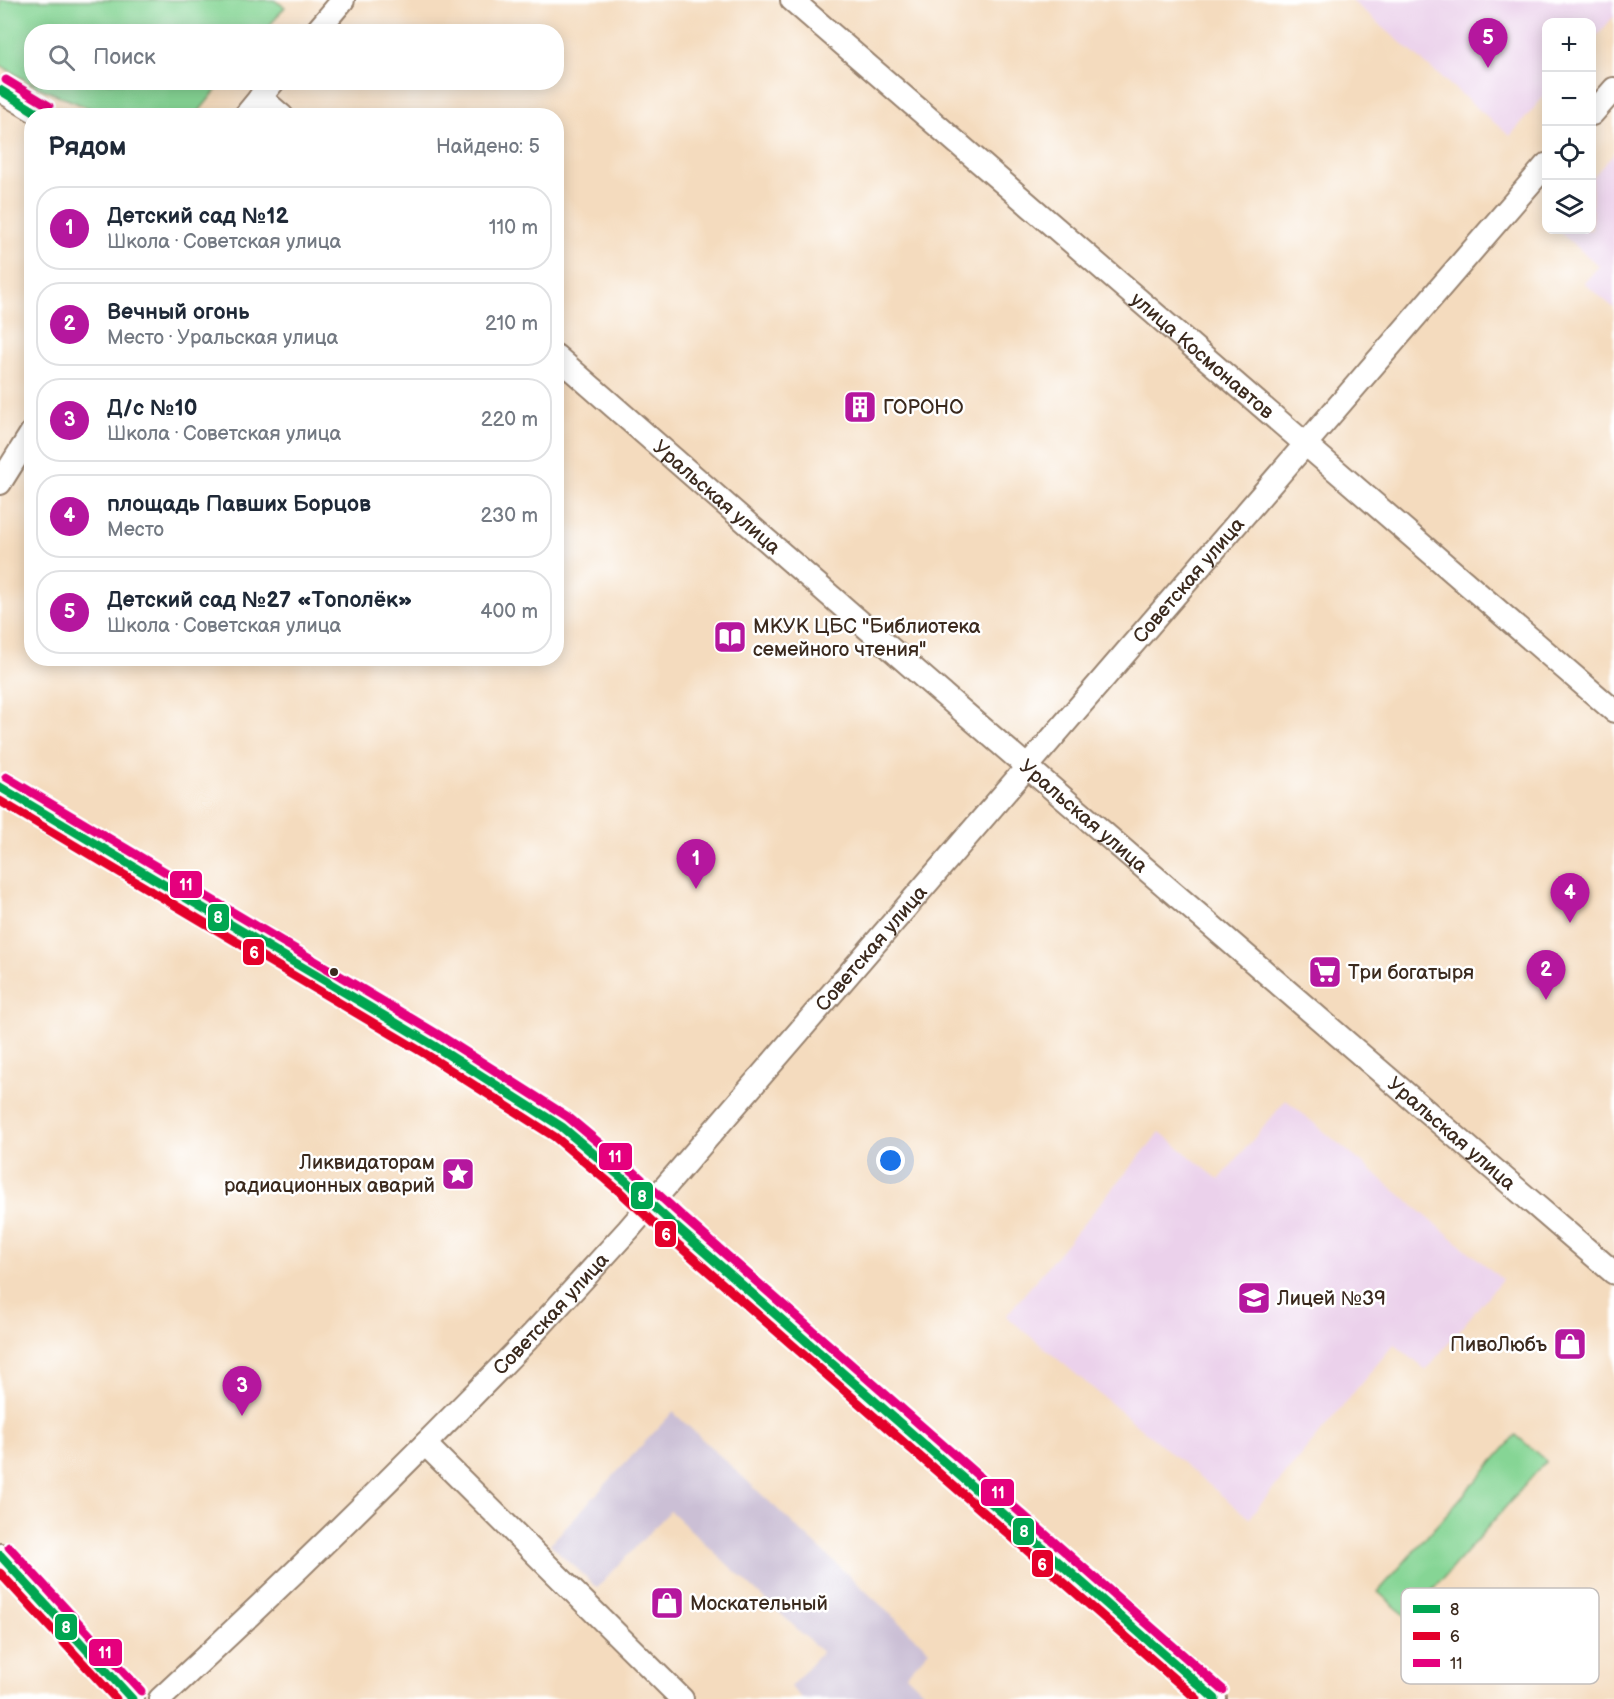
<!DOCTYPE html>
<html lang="ru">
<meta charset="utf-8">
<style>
:root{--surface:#fff;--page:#f6f6f7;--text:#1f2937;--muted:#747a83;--line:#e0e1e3;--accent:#b5179e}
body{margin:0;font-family:"Balsamiq Sans",sans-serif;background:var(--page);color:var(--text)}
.controls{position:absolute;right:18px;top:18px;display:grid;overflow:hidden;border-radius:12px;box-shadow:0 3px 15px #0003}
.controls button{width:54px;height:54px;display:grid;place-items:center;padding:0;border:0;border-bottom:2px solid var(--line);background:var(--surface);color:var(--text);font:30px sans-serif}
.you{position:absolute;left:891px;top:1161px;width:21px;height:21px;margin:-15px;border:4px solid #fff;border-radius:50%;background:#1a73e8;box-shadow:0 0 0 9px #1a73e833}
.badge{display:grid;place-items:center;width:39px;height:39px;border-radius:50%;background:var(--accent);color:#fff;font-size:20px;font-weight:700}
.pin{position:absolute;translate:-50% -50px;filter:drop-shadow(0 2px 3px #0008)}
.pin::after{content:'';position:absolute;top:32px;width:21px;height:18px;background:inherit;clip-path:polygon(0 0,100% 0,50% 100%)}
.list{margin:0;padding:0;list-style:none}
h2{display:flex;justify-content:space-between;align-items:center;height:78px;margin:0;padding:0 24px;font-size:26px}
h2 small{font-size:20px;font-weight:400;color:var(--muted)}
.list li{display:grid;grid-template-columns:39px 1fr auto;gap:18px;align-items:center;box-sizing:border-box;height:84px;margin:0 12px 12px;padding:0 12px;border:2px solid var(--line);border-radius:24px}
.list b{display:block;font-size:22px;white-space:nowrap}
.list p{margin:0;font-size:20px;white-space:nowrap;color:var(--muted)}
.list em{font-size:20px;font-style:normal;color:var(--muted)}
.icon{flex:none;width:33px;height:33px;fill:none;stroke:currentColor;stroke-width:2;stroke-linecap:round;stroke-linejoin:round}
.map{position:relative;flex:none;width:1614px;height:1699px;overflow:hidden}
.search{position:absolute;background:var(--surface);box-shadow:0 3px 15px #0003;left:24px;top:24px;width:540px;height:66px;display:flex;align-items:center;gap:15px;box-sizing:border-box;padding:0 21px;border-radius:24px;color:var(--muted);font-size:22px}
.panel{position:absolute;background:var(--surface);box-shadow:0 3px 15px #0003;left:24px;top:108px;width:540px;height:558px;border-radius:24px}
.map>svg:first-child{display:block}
</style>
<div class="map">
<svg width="1614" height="1699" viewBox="0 0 1614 1699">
<rect width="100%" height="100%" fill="#fff"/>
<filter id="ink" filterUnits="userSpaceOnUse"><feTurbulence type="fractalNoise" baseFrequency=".0167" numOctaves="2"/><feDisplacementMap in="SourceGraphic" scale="12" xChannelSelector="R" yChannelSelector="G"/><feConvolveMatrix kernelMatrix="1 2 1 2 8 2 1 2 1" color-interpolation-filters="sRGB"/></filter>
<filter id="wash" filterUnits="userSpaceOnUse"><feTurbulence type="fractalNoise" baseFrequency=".008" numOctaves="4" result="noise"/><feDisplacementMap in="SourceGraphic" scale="24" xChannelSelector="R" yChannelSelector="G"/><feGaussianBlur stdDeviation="1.35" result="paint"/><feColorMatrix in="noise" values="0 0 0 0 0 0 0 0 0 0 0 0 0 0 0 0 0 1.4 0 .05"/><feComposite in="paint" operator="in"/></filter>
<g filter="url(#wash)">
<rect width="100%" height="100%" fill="#f4dbbe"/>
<!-- built -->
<g fill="#ebd1eb">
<path d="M 1351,0 L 1614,0 L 1614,16 L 1592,42 L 1592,22 L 1546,22 L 1546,94 L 1510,136 Z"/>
<path d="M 1614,153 L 1614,308 L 1584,283 L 1599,266 L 1557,230 L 1592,230 L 1592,178 Z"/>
<path d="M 1286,1100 L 1502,1279 L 1426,1370 L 1394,1344 L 1249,1518 L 1006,1316 L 1160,1132 L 1219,1180 Z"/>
</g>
<!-- industrial -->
<path fill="#cbbfd5" d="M 673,1412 L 929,1650 L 906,1675 L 931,1699 L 803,1699 L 790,1687 L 822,1652 L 670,1511 L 597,1588 L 550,1544 Z"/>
<!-- green -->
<g fill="#86d595" stroke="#60805a" stroke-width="1.5">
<path d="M 0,0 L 274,0 L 285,7 L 265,31 L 32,32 L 32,82 L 222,83 L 196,115 L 106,115 L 35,86 L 0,65 Z"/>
<path d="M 1516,1435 L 1546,1461 L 1408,1618 L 1378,1592 Z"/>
</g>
</g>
<g filter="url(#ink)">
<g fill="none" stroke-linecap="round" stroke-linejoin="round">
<defs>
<g id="minor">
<path id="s1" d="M 792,0 L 1614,711"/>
<path d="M 316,32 L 343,0"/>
<path d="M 0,90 L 43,116"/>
<path d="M 260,97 L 282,116"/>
<path d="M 1592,114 L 1614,89"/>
<path d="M 245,116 L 273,82"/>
<path id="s2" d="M 556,356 L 930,683 L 1614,1273"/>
<path d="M 0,483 L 32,432"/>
<path d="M 0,787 L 433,1045 L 562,1127 L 627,1182 L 676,1227 L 1215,1699"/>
<path d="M 425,1444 L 682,1699"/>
<path d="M 0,1555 L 132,1699"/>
<path id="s3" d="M 160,1699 C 286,1583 408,1463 527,1340 C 561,1304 594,1267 628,1230 L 1546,165"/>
</g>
</defs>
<!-- minor casing -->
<use href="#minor" stroke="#98826e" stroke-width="26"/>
<!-- minor -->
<use href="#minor" stroke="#fff" stroke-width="22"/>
<defs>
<g id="bus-1">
<path d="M 0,90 L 42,116"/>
<path d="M 0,787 L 433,1045 L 562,1127 L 627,1182 L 676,1227 L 1215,1699"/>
<path d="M 0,1555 L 132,1699"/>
</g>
<g id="bus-2">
<path d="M 0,801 L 427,1055 L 555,1137 L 619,1191 L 668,1236 L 1197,1699"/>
<path d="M 0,1573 L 116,1699"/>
</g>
<g id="bus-3">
<path d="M 6,80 L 49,106"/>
<path d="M 6,777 L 439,1035 L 568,1117 L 635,1173 L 684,1218 L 1223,1690"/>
<path d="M 9,1547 L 141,1691"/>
</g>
</defs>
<!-- bus-1 casing -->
<use href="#bus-1" stroke="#fff" stroke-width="14"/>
<!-- bus-2 casing -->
<use href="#bus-2" stroke="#fff" stroke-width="14"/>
<!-- bus-3 casing -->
<use href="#bus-3" stroke="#fff" stroke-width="14"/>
<!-- bus-1 -->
<use href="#bus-1" stroke="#00a651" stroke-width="9"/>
<!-- bus-2 -->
<use href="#bus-2" stroke="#e4002b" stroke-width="9"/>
<!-- bus-3 -->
<use href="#bus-3" stroke="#e5007d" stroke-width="9"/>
</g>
</g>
<!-- icons -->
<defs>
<symbol id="building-square" viewBox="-11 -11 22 22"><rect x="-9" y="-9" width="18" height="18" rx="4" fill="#b5179e" stroke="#fff"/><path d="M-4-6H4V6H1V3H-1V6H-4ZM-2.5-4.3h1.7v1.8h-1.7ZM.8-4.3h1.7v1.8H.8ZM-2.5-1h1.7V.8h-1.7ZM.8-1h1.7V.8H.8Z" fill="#fff"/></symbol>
<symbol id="library-square" viewBox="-11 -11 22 22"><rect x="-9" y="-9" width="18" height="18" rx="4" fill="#b5179e" stroke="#fff"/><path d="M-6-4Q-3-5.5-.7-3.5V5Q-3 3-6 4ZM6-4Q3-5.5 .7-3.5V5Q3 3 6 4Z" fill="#fff"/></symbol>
<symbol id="supermarket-square" viewBox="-11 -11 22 22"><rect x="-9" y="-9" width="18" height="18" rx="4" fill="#b5179e" stroke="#fff"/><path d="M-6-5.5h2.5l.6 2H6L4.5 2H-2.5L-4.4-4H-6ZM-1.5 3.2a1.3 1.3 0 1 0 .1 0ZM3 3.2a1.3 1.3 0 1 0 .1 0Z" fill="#fff"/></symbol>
<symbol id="sight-square" viewBox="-11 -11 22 22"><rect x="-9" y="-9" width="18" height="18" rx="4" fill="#b5179e" stroke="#fff"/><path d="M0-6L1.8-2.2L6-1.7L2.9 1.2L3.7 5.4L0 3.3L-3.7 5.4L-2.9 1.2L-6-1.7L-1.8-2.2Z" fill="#fff"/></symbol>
<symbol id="school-square" viewBox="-11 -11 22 22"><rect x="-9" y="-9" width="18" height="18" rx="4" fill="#b5179e" stroke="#fff"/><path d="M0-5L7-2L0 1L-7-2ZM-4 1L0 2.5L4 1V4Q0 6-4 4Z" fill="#fff"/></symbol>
<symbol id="shop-square" viewBox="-11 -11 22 22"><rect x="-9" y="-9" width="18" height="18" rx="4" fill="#b5179e" stroke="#fff"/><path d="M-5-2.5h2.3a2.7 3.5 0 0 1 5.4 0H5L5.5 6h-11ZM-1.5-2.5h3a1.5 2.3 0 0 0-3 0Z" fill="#fff"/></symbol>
</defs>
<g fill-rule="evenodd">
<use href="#building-square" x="841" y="388" width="38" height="38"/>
<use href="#library-square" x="711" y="618" width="38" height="38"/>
<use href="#supermarket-square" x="1306" y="953" width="38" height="38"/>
<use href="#sight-square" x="439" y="1155" width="38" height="38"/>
<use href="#school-square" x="1235" y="1279" width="38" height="38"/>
<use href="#shop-square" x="1551" y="1325" width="38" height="38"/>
<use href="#shop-square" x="648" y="1584" width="38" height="38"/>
</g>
<!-- markers -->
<circle fill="#3b2a1e" stroke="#fff" stroke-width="2" cx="334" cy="972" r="5"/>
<g text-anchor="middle" stroke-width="5" stroke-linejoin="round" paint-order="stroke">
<!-- street labels -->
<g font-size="20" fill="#3b2a1e" stroke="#fff">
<text dy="7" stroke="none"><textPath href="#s1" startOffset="543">улица Космонавтов</textPath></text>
<text dy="7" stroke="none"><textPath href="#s2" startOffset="214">Уральская улица</textPath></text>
<text dy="7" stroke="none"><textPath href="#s3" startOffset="1521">Советская улица</textPath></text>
<text dy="7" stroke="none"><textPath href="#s2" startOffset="700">Уральская улица</textPath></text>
<text dy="7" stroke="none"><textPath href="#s3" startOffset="1035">Советская улица</textPath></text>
<text dy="7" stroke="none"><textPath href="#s2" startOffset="1186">Уральская улица</textPath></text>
<text dy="7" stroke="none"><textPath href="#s3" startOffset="549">Советская улица</textPath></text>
</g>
<!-- poi labels -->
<g font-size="20" fill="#3b2a1e" stroke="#fff" text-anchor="start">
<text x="883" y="414">ГОРОНО</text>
<text x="753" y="633">МКУК ЦБС "Библиотека<tspan x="753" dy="23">семейного чтения"</tspan></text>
<text x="1348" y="979">Три богатыря</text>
<text x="435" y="1169" text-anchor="end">Ликвидаторам<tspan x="435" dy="23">радиационных аварий</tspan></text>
<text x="1277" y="1305">Лицей №39</text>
<text x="1547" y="1351" text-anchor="end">ПивоЛюбъ</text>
<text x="690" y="1610">Москательный</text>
</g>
</g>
<!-- legend -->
<rect x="1401" y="1588" width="198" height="96" rx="9" fill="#fff" stroke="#c4bfbc" stroke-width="1.5"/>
<rect x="1413" y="1605" width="27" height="8" fill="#00a651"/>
<rect x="1413" y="1632" width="27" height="8" fill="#e4002b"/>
<rect x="1413" y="1659" width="27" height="8" fill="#e5007d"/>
<g font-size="16" fill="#3b2a1e">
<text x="1450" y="1615">8</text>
<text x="1450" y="1642">6</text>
<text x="1450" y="1669">11</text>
</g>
<g stroke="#fff" stroke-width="2">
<rect x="169" y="870" width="34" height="29" rx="6" fill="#e5007d"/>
<rect x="207" y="903" width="23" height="29" rx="6" fill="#00a651"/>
<rect x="242" y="938" width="23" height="28" rx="6" fill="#e4002b"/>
<rect x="598" y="1142" width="35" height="29" rx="6" fill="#e5007d"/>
<rect x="630" y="1181" width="24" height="29" rx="6" fill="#00a651"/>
<rect x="654" y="1220" width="23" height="28" rx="6" fill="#e4002b"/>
<rect x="980" y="1478" width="35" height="29" rx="6" fill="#e5007d"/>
<rect x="1012" y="1517" width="23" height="29" rx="6" fill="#00a651"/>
<rect x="1031" y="1549" width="23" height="29" rx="6" fill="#e4002b"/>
<rect x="54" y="1613" width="24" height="28" rx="6" fill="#00a651"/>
<rect x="88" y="1638" width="35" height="29" rx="6" fill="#e5007d"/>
</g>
<g font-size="16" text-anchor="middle" font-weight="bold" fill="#fff">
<text x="186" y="890">11</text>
<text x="218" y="923">8</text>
<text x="254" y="958">6</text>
<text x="615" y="1162">11</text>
<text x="642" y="1202">8</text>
<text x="666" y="1240">6</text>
<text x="998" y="1498">11</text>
<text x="1024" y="1537">8</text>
<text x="1042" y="1570">6</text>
<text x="66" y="1633">8</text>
<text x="105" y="1658">11</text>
</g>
</svg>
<div class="controls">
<button>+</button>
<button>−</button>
<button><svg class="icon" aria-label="locate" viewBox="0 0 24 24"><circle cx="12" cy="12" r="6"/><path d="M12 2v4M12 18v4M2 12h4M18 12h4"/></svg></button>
<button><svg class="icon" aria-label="layers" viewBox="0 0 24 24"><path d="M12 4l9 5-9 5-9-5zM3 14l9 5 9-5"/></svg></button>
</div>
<div class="you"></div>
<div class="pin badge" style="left:696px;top:889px">1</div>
<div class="pin badge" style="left:1546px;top:1000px">2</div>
<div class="pin badge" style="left:242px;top:1416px">3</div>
<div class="pin badge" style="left:1570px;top:923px">4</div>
<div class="pin badge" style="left:1488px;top:68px">5</div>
<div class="search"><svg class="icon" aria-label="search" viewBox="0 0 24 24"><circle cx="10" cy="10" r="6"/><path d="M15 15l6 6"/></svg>Поиск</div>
<section class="panel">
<h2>Рядом<small>Найдено: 5</small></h2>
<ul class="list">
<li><span class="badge">1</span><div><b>Детский сад №12</b><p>Школа · Советская улица</p></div><em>110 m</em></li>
<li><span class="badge">2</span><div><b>Вечный огонь</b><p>Место · Уральская улица</p></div><em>210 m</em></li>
<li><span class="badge">3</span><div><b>Д/с №10</b><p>Школа · Советская улица</p></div><em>220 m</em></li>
<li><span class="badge">4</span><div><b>площадь Павших Борцов</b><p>Место</p></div><em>230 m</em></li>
<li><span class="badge">5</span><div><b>Детский сад №27 «Тополёк»</b><p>Школа · Советская улица</p></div><em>400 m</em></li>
</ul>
</section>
</div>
